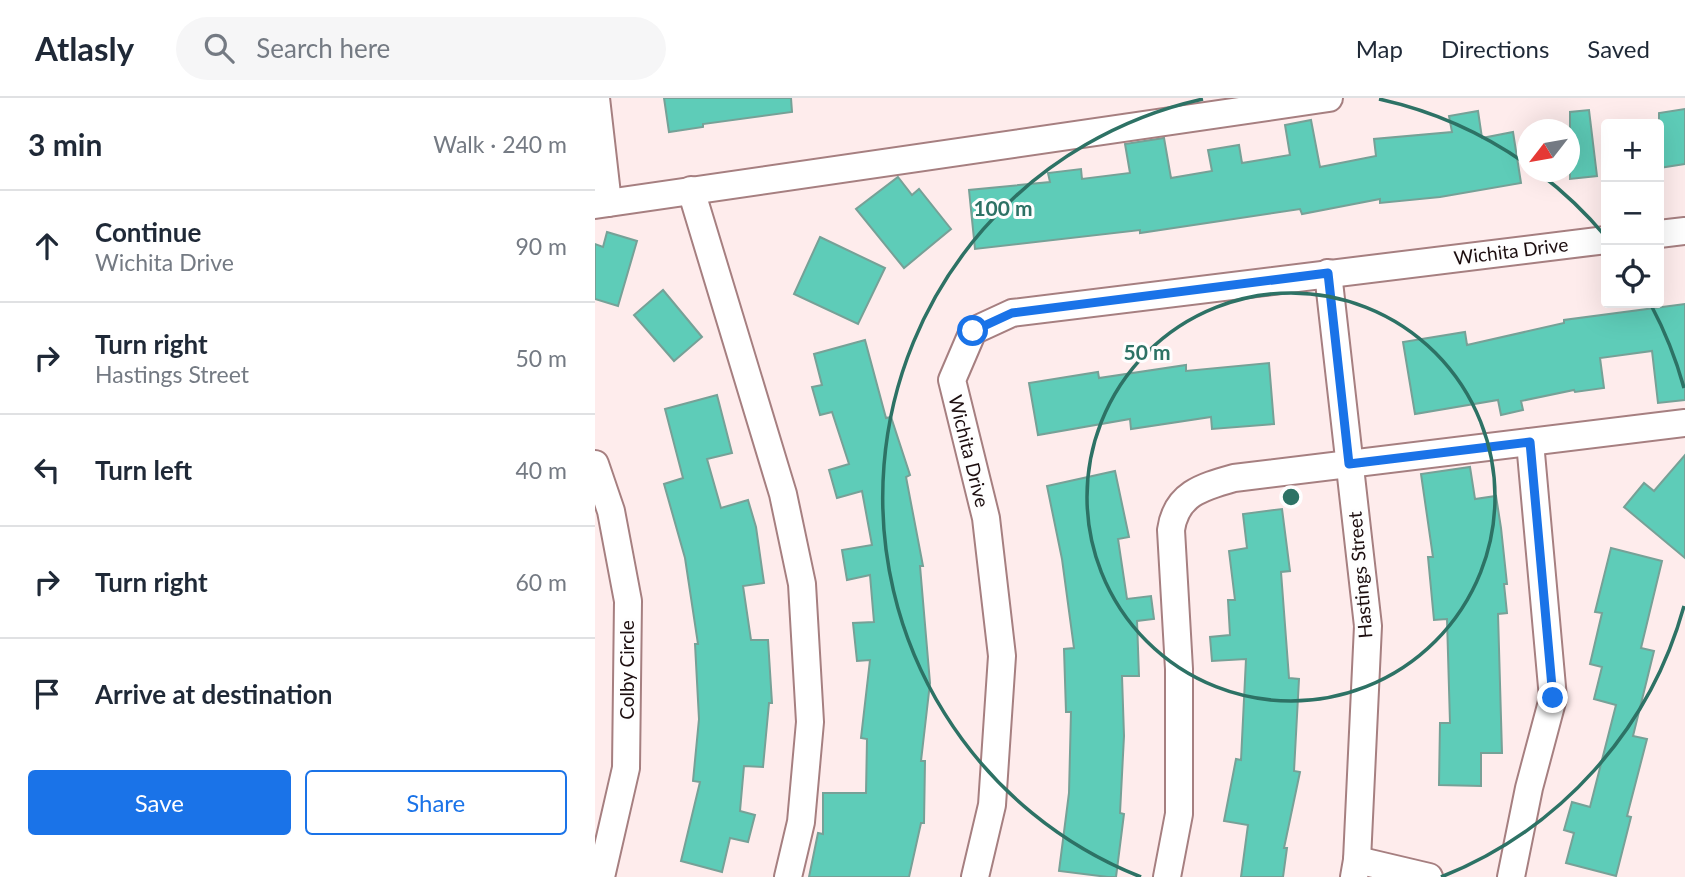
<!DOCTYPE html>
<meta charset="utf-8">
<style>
:root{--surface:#fff;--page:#f6f6f7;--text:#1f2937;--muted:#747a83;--line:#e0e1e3;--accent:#1a73e8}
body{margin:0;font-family:Lato,sans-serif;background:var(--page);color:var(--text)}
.controls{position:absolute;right:21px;top:21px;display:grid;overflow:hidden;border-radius:7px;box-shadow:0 7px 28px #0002}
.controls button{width:63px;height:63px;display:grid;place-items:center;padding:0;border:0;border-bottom:2px solid var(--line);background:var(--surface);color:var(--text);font:35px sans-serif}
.compass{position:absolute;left:922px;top:21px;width:63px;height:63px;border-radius:50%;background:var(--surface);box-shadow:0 7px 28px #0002;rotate:239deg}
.stop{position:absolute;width:21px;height:21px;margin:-16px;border:5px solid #1a73e8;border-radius:50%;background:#fff}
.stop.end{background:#1a73e8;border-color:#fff;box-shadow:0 2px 7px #0008}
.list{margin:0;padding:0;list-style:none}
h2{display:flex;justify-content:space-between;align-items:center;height:91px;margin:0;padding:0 28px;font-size:30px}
h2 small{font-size:23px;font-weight:400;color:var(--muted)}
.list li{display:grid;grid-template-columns:46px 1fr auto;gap:21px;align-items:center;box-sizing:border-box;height:112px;padding:0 28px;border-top:2px solid var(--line)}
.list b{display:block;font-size:26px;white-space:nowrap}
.list p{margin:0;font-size:23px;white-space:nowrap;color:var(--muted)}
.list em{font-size:23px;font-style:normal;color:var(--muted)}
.actions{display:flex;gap:14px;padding:21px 28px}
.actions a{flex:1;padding:16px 0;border:2px solid var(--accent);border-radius:7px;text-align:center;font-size:24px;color:var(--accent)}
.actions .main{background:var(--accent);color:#fff}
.icon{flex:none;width:38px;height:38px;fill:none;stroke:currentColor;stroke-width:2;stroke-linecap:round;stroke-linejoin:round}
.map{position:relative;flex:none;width:1090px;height:779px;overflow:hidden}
header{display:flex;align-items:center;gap:42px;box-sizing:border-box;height:98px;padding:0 35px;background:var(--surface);border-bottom:2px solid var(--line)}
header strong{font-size:33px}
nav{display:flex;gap:38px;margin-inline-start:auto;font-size:24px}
.search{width:490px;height:63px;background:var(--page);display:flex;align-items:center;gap:18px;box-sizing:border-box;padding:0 24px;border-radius:38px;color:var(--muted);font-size:26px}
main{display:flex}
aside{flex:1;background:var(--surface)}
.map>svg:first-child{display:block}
</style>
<header>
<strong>Atlasly</strong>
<div class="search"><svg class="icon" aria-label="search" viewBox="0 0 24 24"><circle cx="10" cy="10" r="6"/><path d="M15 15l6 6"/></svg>Search here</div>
<nav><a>Map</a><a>Directions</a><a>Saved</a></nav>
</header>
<main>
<aside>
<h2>3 min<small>Walk · 240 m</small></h2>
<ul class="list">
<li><svg class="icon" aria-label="ahead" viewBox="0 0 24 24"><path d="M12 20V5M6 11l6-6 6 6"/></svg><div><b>Continue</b><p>Wichita Drive</p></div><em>90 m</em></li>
<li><svg class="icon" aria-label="right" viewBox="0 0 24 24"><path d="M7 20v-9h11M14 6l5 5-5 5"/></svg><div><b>Turn right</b><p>Hastings Street</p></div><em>50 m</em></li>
<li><svg class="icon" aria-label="left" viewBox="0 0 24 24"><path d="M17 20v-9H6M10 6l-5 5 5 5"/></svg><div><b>Turn left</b></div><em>40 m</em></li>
<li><svg class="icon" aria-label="right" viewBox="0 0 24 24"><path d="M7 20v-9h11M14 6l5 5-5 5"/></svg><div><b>Turn right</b></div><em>60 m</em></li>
<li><svg class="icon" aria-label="arrive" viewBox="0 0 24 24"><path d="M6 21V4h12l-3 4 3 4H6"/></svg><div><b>Arrive at destination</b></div></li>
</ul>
<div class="actions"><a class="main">Save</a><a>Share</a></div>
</aside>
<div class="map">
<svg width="1090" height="779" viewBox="0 0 1090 779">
<rect width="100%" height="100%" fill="#feecec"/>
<!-- building -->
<g fill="#5eccb8" stroke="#76a197" stroke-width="2">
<path d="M 69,0 L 196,0 L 197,14 L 108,26 L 108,29 L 74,34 Z"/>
<path d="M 1090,11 L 1090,66 L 1064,70 L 1064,15 Z"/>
<path d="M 994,12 L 1002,78 L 975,81 L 975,14 Z"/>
<path d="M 883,13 L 887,40 L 918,34 L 926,85 L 845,99 L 785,105 L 785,101 L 707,116 L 705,111 L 545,135 L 545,132 L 380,151 L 374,92 L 455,84 L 453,75 L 486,71 L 487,81 L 535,75 L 530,46 L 569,40 L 576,80 L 617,73 L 613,52 L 644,47 L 647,65 L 695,57 L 690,27 L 716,22 L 725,69 L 781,58 L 779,41 L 857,34 L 854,18 Z"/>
<path d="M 303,79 L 317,97 L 324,91 L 356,131 L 309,170 L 261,111 Z"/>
<path d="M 12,134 L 42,143 L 23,208 L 0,201 L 0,146 L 8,149 Z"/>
<path d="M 225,139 L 290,170 L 263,226 L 199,196 Z"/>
<path d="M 68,192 L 107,239 L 79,263 L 39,217 Z"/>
<path d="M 1090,206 L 1090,302 L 1063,305 L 1057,253 L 1005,260 L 1009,290 L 980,294 L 979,292 L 926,303 L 928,312 L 906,317 L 903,302 L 820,316 L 808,244 L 870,234 L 872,247 L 969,225 L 969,222 Z"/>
<path d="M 270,242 L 291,320 L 296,319 L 315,377 L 311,379 L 328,468 L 325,468 L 335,585 L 326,663 L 330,663 L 329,725 L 326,725 L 314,779 L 214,779 L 223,735 L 228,736 L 228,695 L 271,695 L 272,641 L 266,640 L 275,562 L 262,563 L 258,525 L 279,524 L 275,477 L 252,482 L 247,452 L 277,447 L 267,393 L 242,400 L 234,372 L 254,366 L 237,314 L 225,317 L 217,289 L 227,287 L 219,256 Z"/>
<path d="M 674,265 L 679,326 L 617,331 L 616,319 L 536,331 L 535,321 L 443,337 L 434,285 L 503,274 L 504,280 L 591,267 L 591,273 Z"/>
<path d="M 122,297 L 137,355 L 112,361 L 126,410 L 153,402 L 161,429 L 169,485 L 148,488 L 156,542 L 173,542 L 177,605 L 174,605 L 168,669 L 149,668 L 145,713 L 160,717 L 153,744 L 135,740 L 127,774 L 86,763 L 105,684 L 98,683 L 104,621 L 100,546 L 103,546 L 90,460 L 69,386 L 88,380 L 70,311 Z"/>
<path d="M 1090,357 L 1090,460 L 1029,409 L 1049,385 L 1059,393 Z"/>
<path d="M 875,369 L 880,401 L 901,398 L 906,430 L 912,486 L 909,486 L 912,515 L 903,516 L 907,655 L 886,655 L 886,688 L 844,687 L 845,625 L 855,625 L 852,521 L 839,522 L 833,459 L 838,459 L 826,376 Z"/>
<path d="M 520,373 L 534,439 L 523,441 L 532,501 L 556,498 L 559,521 L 542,523 L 544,578 L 527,578 L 529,638 L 525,715 L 529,716 L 521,779 L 513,779 L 464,773 L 474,695 L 476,614 L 471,614 L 469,551 L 479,550 L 467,461 L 452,388 Z"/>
<path d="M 687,411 L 695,473 L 686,474 L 694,580 L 704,581 L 699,673 L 705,674 L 689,750 L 692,750 L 688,779 L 646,779 L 653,727 L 629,723 L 641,661 L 646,662 L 651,561 L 617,563 L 615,539 L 635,537 L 633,502 L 640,502 L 634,453 L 652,450 L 648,416 Z"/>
<path d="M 1016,450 L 1067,463 L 1046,550 L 1059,553 L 1038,638 L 1052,641 L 1032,718 L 1036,719 L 1021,778 L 971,765 L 979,735 L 969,732 L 977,704 L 995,709 L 1021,607 L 999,601 L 1007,569 L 995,566 L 1007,515 L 1000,514 Z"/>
</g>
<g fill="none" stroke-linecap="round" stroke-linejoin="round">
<defs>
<g id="minor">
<path d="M 1,0 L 13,105"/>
<path d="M 96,92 L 188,396 L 207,486 L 215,624 L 206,724 L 193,779"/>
<path d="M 0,107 L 734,0"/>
<path d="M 1064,136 L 1090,133"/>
<path d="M 733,175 L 773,528 L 762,762 L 759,779"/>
<path d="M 0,366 L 16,413 L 33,503 L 31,670 L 6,779"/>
<path d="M 762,762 L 834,779"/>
<path d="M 380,779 L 397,707 L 407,558 L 391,420 L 357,282 L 378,233 L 417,215 L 1011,142"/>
<path d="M 572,779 L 584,716 L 584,571 L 576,432 C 581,396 607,389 639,380 L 1090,325"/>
<path d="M 916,779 L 934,690 L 958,600 L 935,344"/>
</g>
</defs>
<!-- minor casing -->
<use href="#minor" stroke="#a67f80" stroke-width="30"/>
<!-- minor -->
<use href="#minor" stroke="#fff" stroke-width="26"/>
</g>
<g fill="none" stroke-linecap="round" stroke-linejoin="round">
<!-- route -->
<path stroke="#1a73e8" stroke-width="9" d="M 378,233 L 417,215 L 733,175 L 754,366 L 935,344 L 958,600"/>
</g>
<!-- distance rings -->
<g fill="none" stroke="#2d7265" stroke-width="3.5">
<circle cx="696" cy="399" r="204"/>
<path d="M1089 508A408 408 0 0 1 846 779M546 779A408 408 0 0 1 608 1M784 1A408 408 0 0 1 930 65M944 75A408 408 0 0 1 1011 139M1056 207A408 408 0 0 1 1089 290"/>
</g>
<g text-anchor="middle" stroke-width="6" stroke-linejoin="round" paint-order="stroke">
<!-- street labels -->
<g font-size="19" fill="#1c0e0f" stroke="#fefefe">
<text transform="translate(916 153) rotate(-7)" y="7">Wichita Drive</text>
<text transform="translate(374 353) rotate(76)" y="7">Wichita Drive</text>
<text transform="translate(765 477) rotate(-95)" y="7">Hastings Street</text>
<text transform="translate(32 572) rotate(-90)" y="7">Colby Circle</text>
</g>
</g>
<circle cx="696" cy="399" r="10" fill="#2d7265" stroke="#fefefe" stroke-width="3.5"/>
<g font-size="21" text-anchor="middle" font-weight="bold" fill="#2d7265" stroke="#fefefe" stroke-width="6" stroke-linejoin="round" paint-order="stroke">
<text x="408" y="118">100 m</text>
<text x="552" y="262">50 m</text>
</g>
</svg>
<div class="controls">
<button>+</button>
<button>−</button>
<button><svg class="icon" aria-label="locate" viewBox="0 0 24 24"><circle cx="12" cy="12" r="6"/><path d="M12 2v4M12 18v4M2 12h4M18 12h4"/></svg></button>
</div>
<svg class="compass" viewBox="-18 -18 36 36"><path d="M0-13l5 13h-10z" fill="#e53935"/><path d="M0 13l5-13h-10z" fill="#747a83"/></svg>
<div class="stop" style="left:378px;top:233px"></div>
<div class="stop end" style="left:958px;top:600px"></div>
</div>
</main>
